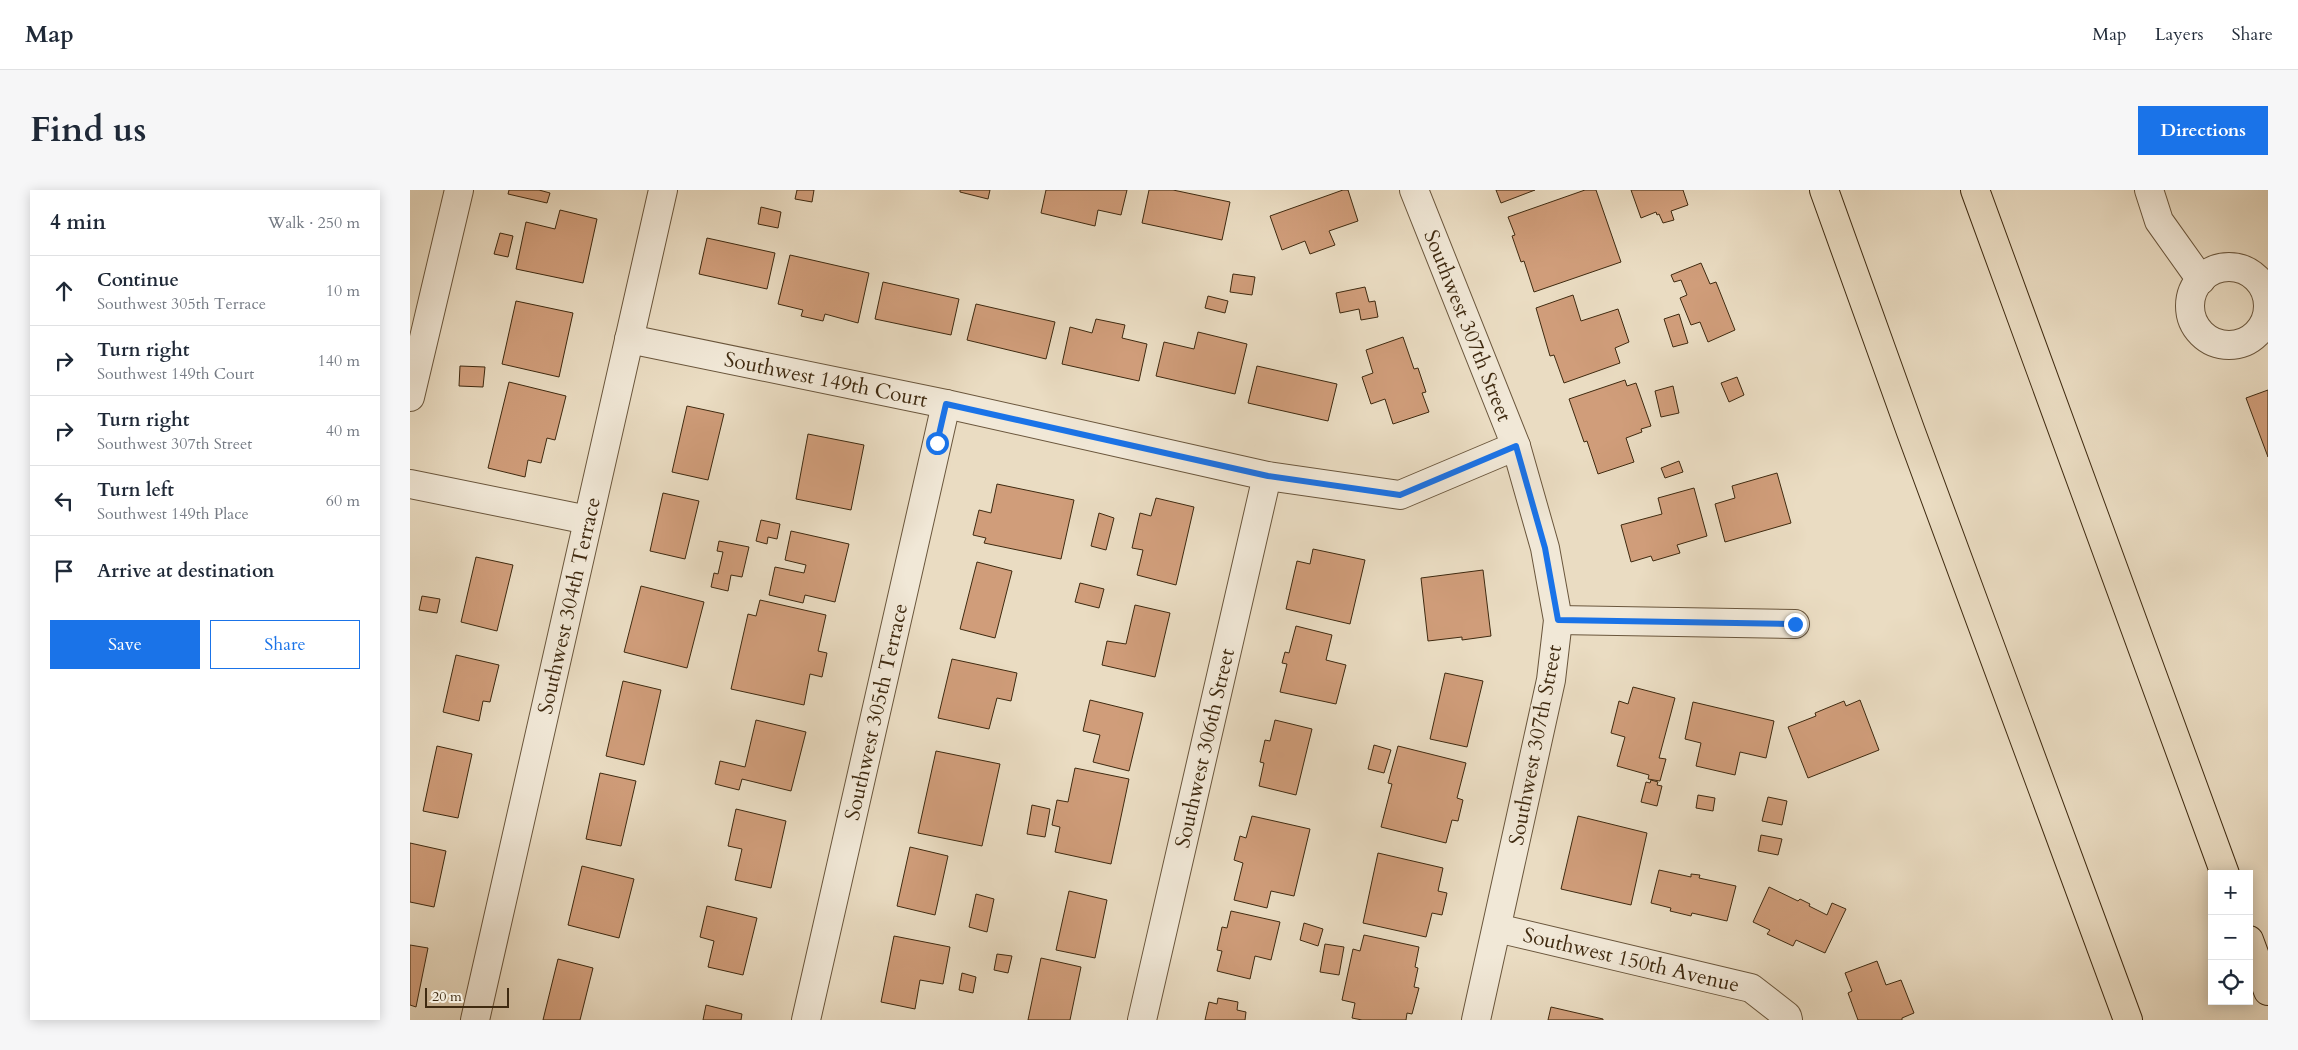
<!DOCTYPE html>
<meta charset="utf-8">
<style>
:root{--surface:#fff;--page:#f6f6f7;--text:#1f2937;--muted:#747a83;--line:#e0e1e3;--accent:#1a73e8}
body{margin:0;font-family:Cardo,serif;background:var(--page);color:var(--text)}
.controls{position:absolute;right:15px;bottom:15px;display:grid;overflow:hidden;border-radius:0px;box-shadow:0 2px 12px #0003}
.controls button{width:45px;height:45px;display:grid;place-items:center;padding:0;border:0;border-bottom:1px solid var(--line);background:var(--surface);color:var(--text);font:25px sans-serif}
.scale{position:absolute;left:15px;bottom:12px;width:84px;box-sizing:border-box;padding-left:5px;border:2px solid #3f2a10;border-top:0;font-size:14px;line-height:18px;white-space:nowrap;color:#3f2a10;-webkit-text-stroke:4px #f1e8d7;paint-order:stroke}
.stop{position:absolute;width:15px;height:15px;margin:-11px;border:4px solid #1a73e8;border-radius:50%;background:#fff}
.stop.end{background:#1a73e8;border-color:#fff;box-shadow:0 1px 5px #0008}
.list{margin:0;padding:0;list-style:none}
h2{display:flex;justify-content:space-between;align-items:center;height:65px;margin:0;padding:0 20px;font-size:21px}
h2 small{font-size:16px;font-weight:400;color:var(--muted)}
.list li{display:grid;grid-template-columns:32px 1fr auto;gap:15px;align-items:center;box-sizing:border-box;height:70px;padding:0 20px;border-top:1px solid var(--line)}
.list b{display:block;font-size:19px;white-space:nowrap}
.list p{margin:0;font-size:16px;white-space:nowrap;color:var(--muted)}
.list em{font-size:16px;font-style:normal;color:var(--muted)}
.actions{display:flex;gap:10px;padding:15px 20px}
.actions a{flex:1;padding:11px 0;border:1px solid var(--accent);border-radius:0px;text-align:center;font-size:18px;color:var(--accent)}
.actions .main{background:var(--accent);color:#fff}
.icon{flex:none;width:28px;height:28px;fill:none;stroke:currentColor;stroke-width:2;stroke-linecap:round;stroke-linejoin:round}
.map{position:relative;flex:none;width:1858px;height:830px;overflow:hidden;border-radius:0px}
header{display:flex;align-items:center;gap:30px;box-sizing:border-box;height:70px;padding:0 25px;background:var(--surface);border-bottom:1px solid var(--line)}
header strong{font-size:24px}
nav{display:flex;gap:28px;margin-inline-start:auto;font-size:18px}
.intro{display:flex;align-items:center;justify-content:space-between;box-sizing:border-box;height:120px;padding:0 30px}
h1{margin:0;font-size:35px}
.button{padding:12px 22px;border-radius:0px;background:var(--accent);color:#fff;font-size:18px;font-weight:700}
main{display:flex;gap:30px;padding:0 30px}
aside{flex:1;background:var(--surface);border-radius:0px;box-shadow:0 2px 12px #0003}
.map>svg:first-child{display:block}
</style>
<header>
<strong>Map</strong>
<nav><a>Map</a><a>Layers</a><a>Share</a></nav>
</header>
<div class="intro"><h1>Find us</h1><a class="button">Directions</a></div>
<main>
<aside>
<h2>4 min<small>Walk · 250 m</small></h2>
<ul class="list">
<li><svg class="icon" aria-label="ahead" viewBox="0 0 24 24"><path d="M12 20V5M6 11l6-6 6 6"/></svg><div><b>Continue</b><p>Southwest 305th Terrace</p></div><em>10 m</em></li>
<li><svg class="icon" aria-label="right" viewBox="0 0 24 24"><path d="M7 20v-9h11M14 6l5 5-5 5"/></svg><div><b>Turn right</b><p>Southwest 149th Court</p></div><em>140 m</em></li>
<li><svg class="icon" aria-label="right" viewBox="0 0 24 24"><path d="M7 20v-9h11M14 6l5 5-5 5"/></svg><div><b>Turn right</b><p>Southwest 307th Street</p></div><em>40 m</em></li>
<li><svg class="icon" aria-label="left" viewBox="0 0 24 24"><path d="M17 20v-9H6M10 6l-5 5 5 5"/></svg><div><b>Turn left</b><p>Southwest 149th Place</p></div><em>60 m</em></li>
<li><svg class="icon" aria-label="arrive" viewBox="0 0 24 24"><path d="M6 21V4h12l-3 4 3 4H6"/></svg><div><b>Arrive at destination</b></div></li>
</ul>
<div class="actions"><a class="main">Save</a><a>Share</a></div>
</aside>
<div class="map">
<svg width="1858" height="830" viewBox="0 0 1858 830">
<rect width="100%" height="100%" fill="#eadcc2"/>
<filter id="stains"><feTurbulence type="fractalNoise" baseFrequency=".004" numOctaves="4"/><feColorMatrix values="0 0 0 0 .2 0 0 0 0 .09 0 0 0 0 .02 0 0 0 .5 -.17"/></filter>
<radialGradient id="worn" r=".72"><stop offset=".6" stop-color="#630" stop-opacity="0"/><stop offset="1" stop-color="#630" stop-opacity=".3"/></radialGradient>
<!-- building -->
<g fill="#d09d7a" stroke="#3f2a10">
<path d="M 99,0 L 129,0 L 140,3 L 137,13 L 98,4 Z"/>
<path d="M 387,0 L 404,0 L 402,12 L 385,9 Z"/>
<path d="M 550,0 L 580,0 L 578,9 L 550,2 Z"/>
<path d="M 636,0 L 717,0 L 711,25 L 688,20 L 685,36 L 631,23 Z"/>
<path d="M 739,0 L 763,0 L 820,12 L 812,50 L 732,33 Z"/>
<path d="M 933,0 L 938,0 L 948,31 L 919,41 L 925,55 L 900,64 L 895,51 L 872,60 L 860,26 Z"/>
<path d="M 1086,0 L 1125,0 L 1091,13 Z"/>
<path d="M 1175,0 L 1186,0 L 1211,72 L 1124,102 L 1114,71 L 1111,72 L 1102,46 L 1105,45 L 1098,27 Z"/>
<path d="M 1221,0 L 1273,0 L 1278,15 L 1261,21 L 1264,30 L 1253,33 L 1249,24 L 1247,25 L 1246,22 L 1231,28 Z"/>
<path d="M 351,17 L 371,22 L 368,38 L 348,34 Z"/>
<path d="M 150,20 L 187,29 L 173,93 L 106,79 L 116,32 L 145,39 Z"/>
<path d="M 90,43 L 103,46 L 98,67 L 84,64 Z"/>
<path d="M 297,48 L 365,63 L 357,99 L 289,84 Z"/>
<path d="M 380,65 L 459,83 L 448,133 L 415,124 L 413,131 L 391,126 L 393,120 L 368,114 Z"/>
<path d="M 1291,73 L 1300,94 L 1306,92 L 1325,140 L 1298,152 L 1290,132 L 1281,135 L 1270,108 L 1277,105 L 1271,90 L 1264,92 L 1261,85 Z"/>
<path d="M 823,84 L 845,87 L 842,105 L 820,102 Z"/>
<path d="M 473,92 L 549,109 L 541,145 L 465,129 Z"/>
<path d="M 955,97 L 959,112 L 965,111 L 968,127 L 951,130 L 949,119 L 930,123 L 926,103 Z"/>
<path d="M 1163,105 L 1171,131 L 1208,119 L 1219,152 L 1205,158 L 1210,173 L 1154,193 L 1144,165 L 1140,166 L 1126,118 Z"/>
<path d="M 798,106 L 818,111 L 815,123 L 795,118 Z"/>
<path d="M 106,111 L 163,123 L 149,187 L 92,174 Z"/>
<path d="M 566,114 L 645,132 L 636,169 L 557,150 Z"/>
<path d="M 1269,124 L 1278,153 L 1263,157 L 1254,129 Z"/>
<path d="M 686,129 L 715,135 L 712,148 L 737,154 L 729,191 L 652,174 L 660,137 L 682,143 Z"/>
<path d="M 788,142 L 837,154 L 825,204 L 746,186 L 754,152 L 784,159 Z"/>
<path d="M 993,147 L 1004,179 L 1008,178 L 1016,202 L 1012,203 L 1019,222 L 983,234 L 975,209 L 961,214 L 952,187 L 963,183 L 956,160 Z"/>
<path d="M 50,176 L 75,177 L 73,197 L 49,196 Z"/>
<path d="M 847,176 L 927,194 L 918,231 L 838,213 Z"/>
<path d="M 1327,187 L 1334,205 L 1319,212 L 1311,193 Z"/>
<path d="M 1215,190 L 1217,196 L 1226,193 L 1241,236 L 1231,239 L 1232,242 L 1216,248 L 1224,272 L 1188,284 L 1177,251 L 1174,252 L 1159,209 Z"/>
<path d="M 99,192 L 156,206 L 145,250 L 137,248 L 131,273 L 118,270 L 115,287 L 78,278 Z"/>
<path d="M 1263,196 L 1269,223 L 1251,227 L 1245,201 Z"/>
<path d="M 1858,200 L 1858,267 L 1836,208 Z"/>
<path d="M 277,216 L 314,224 L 298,290 L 262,282 Z"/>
<path d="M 398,244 L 454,255 L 441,320 L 386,309 Z"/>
<path d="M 1269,271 L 1273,282 L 1255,288 L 1251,278 Z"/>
<path d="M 1367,283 L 1381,333 L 1315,352 L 1305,314 L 1325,308 L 1322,296 Z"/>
<path d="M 587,294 L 664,310 L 651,369 L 574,353 L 576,348 L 563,345 L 569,320 L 581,323 Z"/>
<path d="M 1284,298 L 1297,346 L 1267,355 L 1270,363 L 1243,371 L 1241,366 L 1221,372 L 1211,335 L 1252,324 L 1248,308 Z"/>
<path d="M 253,303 L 289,311 L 275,369 L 240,361 Z"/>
<path d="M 746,308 L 784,317 L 766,395 L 727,385 L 733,360 L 722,358 L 730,323 L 741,326 Z"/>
<path d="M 689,323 L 704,328 L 696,360 L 681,356 Z"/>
<path d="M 351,330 L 370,334 L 367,349 L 358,347 L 357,354 L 346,351 Z"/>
<path d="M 381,341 L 439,354 L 425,412 L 395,405 L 393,413 L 359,405 L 365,377 L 394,383 L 396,375 L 375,370 Z"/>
<path d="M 309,351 L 339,357 L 332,387 L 321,385 L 318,401 L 301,397 L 304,383 L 308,384 L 313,362 L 307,361 Z"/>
<path d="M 903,359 L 955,370 L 940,434 L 876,419 L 887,371 L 900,374 Z"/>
<path d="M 66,367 L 103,375 L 87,441 L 51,432 Z"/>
<path d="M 567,372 L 602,381 L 585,448 L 550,439 Z"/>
<path d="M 1073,380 L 1081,446 L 1052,450 L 1052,447 L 1018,451 L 1011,388 Z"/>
<path d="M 670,393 L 694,399 L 689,418 L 665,412 Z"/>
<path d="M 231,396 L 294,412 L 277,478 L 214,462 Z"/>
<path d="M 12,406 L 30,409 L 27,423 L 9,420 Z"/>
<path d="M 350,410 L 416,425 L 408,461 L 417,463 L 412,487 L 400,484 L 394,515 L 321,499 L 338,424 L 346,426 Z"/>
<path d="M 725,415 L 760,423 L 745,487 L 692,475 L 697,451 L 716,454 Z"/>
<path d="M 886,436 L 922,445 L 916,470 L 936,475 L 926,514 L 870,502 L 877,474 L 872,473 L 875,462 L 879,463 Z"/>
<path d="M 46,465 L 89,475 L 80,512 L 73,511 L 69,531 L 33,522 Z"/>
<path d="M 542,469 L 607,483 L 601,511 L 587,508 L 579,539 L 528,528 Z"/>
<path d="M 1035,483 L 1073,491 L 1057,557 L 1020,549 Z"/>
<path d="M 213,491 L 251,500 L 234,575 L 196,566 Z"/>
<path d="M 1223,497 L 1265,508 L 1249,568 L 1256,569 L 1250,591 L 1238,589 L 1239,585 L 1207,576 L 1215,547 L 1201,543 L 1209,511 L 1218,514 Z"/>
<path d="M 680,510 L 733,523 L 719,581 L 683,572 L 690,545 L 673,541 Z"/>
<path d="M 1450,510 L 1469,560 L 1398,588 L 1378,537 L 1406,526 L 1405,523 L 1434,511 L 1436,516 Z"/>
<path d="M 1283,512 L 1364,531 L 1356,568 L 1330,562 L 1325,585 L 1286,576 L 1291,553 L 1275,549 Z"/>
<path d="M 346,530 L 396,542 L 381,601 L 332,589 L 329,600 L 305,594 L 310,571 L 335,577 Z"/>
<path d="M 865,530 L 902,539 L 886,605 L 849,596 L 854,573 L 850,572 L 855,550 L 860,551 Z"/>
<path d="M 964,555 L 981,560 L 974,583 L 958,579 Z"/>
<path d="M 27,556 L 62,564 L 48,628 L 13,621 Z"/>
<path d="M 988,556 L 1056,573 L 1047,608 L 1053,610 L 1048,631 L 1042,630 L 1036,653 L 971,637 L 982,594 L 978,593 Z"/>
<path d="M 526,561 L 590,574 L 572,656 L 508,643 Z"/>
<path d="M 665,578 L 719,589 L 701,674 L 645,662 L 650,637 L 642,635 L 647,610 L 658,612 Z"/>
<path d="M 190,583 L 226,591 L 211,656 L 176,649 Z"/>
<path d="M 1241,590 L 1248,592 L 1247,595 L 1252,596 L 1247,616 L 1231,612 L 1236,592 L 1240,593 Z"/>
<path d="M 1288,605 L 1305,608 L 1303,621 L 1286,618 Z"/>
<path d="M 1358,607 L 1377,611 L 1372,635 L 1352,631 Z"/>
<path d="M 622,615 L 640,619 L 635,647 L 617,644 Z"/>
<path d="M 326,619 L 376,631 L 361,698 L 325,690 L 332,659 L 318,656 Z"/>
<path d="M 842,626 L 900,639 L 884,706 L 861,701 L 857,718 L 824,710 L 833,673 L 824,670 L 830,646 L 836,648 Z"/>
<path d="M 1168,626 L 1237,643 L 1221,715 L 1151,699 Z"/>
<path d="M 1351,645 L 1372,649 L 1368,665 L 1348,661 Z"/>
<path d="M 0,653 L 36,661 L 24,717 L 0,712 Z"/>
<path d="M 500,657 L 538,666 L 525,725 L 487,716 Z"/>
<path d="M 968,663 L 1033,678 L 1028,701 L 1037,703 L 1032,725 L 1022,723 L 1016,747 L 953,733 Z"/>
<path d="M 172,676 L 224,689 L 209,748 L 158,735 Z"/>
<path d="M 1249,680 L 1281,687 L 1281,684 L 1290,685 L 1289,688 L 1326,696 L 1317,731 L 1282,723 L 1281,726 L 1260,721 L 1261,718 L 1241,713 Z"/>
<path d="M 1359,697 L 1388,711 L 1390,709 L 1400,714 L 1399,716 L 1417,725 L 1422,713 L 1436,719 L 1415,763 L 1386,750 L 1383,756 L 1357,744 L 1360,740 L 1343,732 Z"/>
<path d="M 659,701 L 697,710 L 685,768 L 646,760 Z"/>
<path d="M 566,704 L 584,709 L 577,742 L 559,737 Z"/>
<path d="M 297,716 L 347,728 L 333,785 L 298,777 L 304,751 L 290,747 Z"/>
<path d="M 821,721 L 870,732 L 861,770 L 845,766 L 840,789 L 807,781 L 812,761 L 807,760 L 812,737 L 817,738 Z"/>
<path d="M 894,733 L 913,739 L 908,756 L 890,750 Z"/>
<path d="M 954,745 L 1009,757 L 1005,777 L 1008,778 L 1004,797 L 1009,798 L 1002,824 L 997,823 L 996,830 L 952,830 L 942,828 L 945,813 L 932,810 L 943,759 L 950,761 Z"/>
<path d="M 484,746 L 540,757 L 533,794 L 510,790 L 505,819 L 471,812 Z"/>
<path d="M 915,754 L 934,757 L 929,785 L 910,782 Z"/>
<path d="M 0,755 L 18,758 L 6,817 L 0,815 Z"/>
<path d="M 587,764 L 602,766 L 598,783 L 584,780 Z"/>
<path d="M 631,768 L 671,777 L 660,830 L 618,830 Z"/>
<path d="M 148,769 L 183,778 L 170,830 L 133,830 Z"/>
<path d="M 1467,771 L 1476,795 L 1491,790 L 1504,823 L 1492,828 L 1492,830 L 1448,830 L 1438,803 L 1442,801 L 1435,783 Z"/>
<path d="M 552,783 L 566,787 L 563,803 L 549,800 Z"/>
<path d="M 808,808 L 828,812 L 827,820 L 836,822 L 835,830 L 795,830 L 799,812 L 807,814 Z"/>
<path d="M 296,815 L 332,824 L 331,830 L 293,830 Z"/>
<path d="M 1141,817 L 1193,829 L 1193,830 L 1138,830 Z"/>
</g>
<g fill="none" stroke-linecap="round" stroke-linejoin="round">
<defs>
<g id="minor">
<path id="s1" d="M 1004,0 L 1106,256 L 1135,358 L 1148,430 L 1141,490 L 1066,830"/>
<path d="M 1739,0 L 1749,31 L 1791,90"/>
<circle cx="1819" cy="116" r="39"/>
<path id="s2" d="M 219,149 L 536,214 L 857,286 L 990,305 L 1106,256"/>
<path d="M 0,207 L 49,0"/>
<path d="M 0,294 L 178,330"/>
<path d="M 1148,430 L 1385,434"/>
<path id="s3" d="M 1087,738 L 1341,798 L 1377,826 L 1378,830"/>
<path id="s4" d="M 65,830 L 253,0"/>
<path id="s5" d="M 396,830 L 536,214"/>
<path id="s6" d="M 732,830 L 857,286"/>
</g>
<g id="motorway">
<path d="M 1414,0 L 1501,242 L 1718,830"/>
<path d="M 1565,0 L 1815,684"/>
<path d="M 1839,750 L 1858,801"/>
</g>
</defs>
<!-- minor casing -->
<use href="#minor" stroke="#6a563c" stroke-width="30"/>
<!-- motorway casing -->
<use href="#motorway" stroke="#3f2a10" stroke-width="30"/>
<!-- minor -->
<use href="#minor" stroke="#f1e8d7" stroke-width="28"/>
<!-- motorway -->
<use href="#motorway" stroke="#eadcc2" stroke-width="28"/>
</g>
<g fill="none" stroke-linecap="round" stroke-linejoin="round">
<!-- route -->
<path stroke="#1a73e8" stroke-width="6" d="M 527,253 L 536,214 L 858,286 L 990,305 L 1106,256 L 1135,358 L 1148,430 L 1385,434"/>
</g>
<g text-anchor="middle" stroke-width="4" stroke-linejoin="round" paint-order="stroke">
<!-- street labels -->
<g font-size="21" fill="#3f2a10" stroke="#f1e8d7">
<text dy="7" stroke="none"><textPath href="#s1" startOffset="146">Southwest 307th Street</textPath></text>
<text dy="7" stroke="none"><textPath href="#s2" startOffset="201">Southwest 149th Court</textPath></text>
<text dy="7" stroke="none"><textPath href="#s4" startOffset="425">Southwest 304th Terrace</textPath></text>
<text dy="7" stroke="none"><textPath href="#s5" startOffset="316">Southwest 305th Terrace</textPath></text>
<text transform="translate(1125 555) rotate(-79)" y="7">Southwest 307th Street</text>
<text dy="7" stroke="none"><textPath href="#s6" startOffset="279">Southwest 306th Street</textPath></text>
<text dy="7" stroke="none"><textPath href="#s3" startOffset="138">Southwest 150th Avenue</textPath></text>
</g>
</g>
<rect width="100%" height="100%" filter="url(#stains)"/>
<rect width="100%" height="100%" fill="url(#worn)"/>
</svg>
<div class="controls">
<button>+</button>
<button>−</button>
<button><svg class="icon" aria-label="locate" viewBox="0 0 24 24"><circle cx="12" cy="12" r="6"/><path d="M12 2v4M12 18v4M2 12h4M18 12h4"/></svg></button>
</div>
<div class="scale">20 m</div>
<div class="stop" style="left:527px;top:253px"></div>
<div class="stop end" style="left:1385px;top:434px"></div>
</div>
</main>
